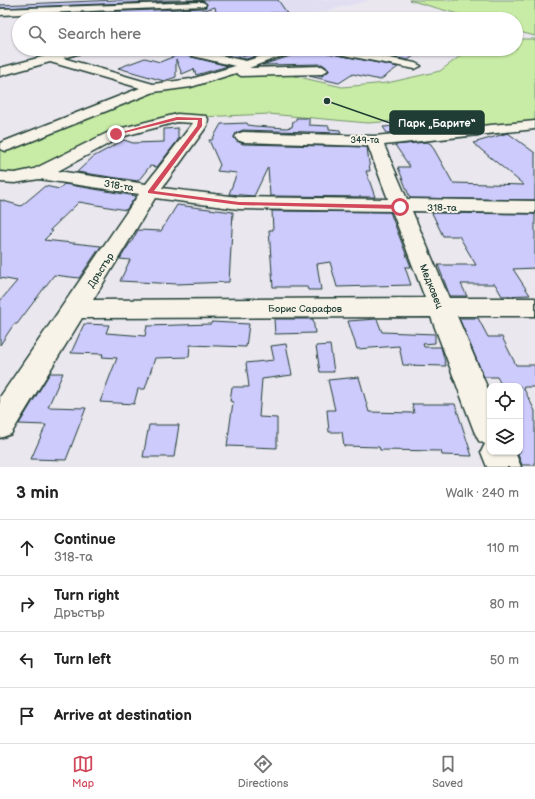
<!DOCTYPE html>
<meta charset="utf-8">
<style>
:root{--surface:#fff;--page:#f2f2f2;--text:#222;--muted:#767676;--line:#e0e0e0;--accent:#d1495b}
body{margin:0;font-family:"Balsamiq Sans",sans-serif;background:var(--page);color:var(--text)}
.controls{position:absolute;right:12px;bottom:12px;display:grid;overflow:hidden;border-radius:8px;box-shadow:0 1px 3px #0004}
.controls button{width:36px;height:36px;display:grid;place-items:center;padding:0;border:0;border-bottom:1px solid var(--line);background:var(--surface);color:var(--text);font:20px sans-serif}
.stop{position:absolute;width:12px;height:12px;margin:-9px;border:3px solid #d1495b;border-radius:50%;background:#fff}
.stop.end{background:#d1495b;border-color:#fff;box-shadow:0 1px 4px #0008}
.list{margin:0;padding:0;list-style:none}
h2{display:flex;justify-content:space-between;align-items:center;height:52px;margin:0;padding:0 16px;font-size:17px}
h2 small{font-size:13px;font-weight:400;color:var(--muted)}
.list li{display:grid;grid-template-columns:26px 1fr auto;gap:12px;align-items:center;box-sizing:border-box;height:56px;padding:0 16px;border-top:1px solid var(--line)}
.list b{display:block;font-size:15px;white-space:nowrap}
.list p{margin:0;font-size:13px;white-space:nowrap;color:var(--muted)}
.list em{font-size:13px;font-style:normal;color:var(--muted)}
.icon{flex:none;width:22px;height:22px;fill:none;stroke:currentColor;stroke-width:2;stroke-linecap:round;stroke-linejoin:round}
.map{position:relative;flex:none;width:535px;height:467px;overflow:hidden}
.search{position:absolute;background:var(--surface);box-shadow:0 1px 3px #0004;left:12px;right:12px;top:12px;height:44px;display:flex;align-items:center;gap:10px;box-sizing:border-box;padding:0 14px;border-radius:22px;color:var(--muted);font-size:15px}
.sheet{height:276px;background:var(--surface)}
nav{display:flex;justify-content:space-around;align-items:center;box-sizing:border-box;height:56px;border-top:1px solid var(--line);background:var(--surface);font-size:11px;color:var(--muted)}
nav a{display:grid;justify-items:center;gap:2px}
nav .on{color:var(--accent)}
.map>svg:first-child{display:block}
</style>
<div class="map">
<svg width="535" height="467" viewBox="0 0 535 467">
<rect width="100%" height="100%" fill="#eae7ee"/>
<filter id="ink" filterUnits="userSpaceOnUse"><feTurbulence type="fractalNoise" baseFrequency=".025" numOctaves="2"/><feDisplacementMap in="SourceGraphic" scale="8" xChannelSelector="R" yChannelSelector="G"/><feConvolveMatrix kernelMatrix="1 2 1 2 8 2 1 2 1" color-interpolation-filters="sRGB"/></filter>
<g filter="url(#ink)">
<!-- built -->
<path fill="#e1def2" d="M 207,0 L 371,0 L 291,19 L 215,19 L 212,18 Z"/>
<!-- green -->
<g fill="#c8eca5" stroke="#74946c">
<path d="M 409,0 L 535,0 L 535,36 L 516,31 L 516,19 L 475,19 Z"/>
<path d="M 516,39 L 535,39 L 535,125 L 475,131 L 447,117 L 368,123 L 269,114 L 177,118 L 116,134 L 39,174 L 0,177 L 0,147 L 167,87 L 247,65 L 342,87 L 387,83 L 440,71 L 470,49 L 516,49 Z"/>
</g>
<!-- building -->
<g fill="#cdcafc" stroke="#1f3d34">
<path d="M 116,0 L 278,0 L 287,13 L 270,13 L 272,17 L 261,17 L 261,19 L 230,19 L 229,16 L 217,17 L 215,7 L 173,19 L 42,19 L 26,15 L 205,8 L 207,4 L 202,0 L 0,8 L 0,5 Z"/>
<path d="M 263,49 L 278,49 L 246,59 L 222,54 L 227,52 L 246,56 Z"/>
<path d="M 305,49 L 322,49 L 328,53 L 398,67 L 380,80 L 353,74 L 339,83 L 309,76 L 322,76 L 329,71 L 329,69 L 322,64 L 262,65 L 303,52 Z"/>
<path d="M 353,49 L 424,49 L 408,60 Z"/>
<path d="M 180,54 L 228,66 L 196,75 L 194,69 L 182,74 L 176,59 L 176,77 L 164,81 L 118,68 L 145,58 L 160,62 Z"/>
<path d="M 296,118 L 309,118 L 309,125 L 329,126 L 329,129 L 340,130 L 341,133 L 243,130 L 236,133 L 234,138 L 237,141 L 243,144 L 367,147 L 370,171 L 366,171 L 375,197 L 270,196 L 268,167 L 254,196 L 229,194 L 237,173 L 217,171 L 220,165 L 209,140 L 212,140 L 221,124 L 247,123 L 248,125 L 254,126 L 286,128 L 292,127 L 293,121 L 296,121 Z"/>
<path d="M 410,125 L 416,131 L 387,133 L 383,127 Z"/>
<path d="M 178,128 L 178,140 L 157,167 L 150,166 L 138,181 L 77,172 L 93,157 L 124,140 L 133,143 L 164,142 L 164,129 Z"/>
<path d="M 508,133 L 535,153 L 535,200 L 410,198 L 398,167 L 410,167 L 395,145 L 427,142 L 431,144 L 453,183 L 524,185 L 473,143 Z"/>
<path d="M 64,184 L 136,196 L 126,210 L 79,202 L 50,230 L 53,231 L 44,240 L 101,246 L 79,278 L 54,275 L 17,324 L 14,324 L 0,345 L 0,301 L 17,281 L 0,278 L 0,200 L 21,206 L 45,186 L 59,189 Z"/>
<path d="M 177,205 L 233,212 L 229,282 L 177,284 L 120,281 L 130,260 L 120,259 L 130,243 L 131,243 L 138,230 L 161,231 Z"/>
<path d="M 272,211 L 390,212 L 411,267 L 405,267 L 411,285 L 337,287 L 330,262 L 317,264 L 321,290 L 308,290 L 307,287 L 273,287 L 269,230 L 273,230 Z"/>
<path d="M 432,213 L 535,214 L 535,268 L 513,269 L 530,295 L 502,296 L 495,284 L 461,284 L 467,296 L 450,296 L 438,265 L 476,265 L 459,236 L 443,236 Z"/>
<path d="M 459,318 L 478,318 L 488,337 L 502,337 L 516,365 L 535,365 L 535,387 L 523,387 L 535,411 L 535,465 L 522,465 L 517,452 L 520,452 L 520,386 L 502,386 L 497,377 L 484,377 Z"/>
<path d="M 274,319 L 313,319 L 315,333 L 275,334 Z"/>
<path d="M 377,319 L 382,332 L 435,334 L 435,343 L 423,344 L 424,347 L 441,347 L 446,366 L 403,365 L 399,346 L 357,349 L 348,321 Z"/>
<path d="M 212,322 L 249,324 L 246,347 L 190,345 L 189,357 L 155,358 L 145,389 L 138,389 L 134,404 L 100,402 L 117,358 L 102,357 L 103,354 L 71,353 L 84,324 L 109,325 L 106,333 L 145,336 L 147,326 L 211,324 Z"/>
<path d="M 286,344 L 292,375 L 262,379 L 259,417 L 277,418 L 277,448 L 227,446 L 233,402 L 230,401 L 232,387 L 249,387 L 246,363 L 274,360 L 271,346 Z"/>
<path d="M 330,345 L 334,372 L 320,372 L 316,346 Z"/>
<path d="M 50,373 L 63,373 L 48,407 L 86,408 L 66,460 L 31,459 L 46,425 L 19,424 Z"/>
<path d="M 359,377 L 369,412 L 414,413 L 412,404 L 455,404 L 472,456 L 442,455 L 441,451 L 380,450 L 379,447 L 344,446 L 342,432 L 329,432 L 327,410 L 335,410 L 328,380 Z"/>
<path d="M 149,425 L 179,425 L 174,457 L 143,457 Z"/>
</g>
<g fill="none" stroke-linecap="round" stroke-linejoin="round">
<defs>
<g id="minor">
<path d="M 202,2 L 206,4 L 205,6 L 0,15 L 0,9 Z"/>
<path d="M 200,13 L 214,17 L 215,19 L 197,18 L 197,14 Z"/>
<path d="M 72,49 L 89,49 L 88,51 L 63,58 L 153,84 L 191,79 L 235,66 L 172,51 L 171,49 L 190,49 L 246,61 L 283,49 L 304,49 L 303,51 L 276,58 L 249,68 L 322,66 L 328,70 L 322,74 L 241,76 L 236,73 L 191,87 L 154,92 L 12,149 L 6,151 L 0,149 L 0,143 L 140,88 L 50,62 L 0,76 L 0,68 Z"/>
<path d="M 323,49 L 345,49 L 415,63 L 421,66 L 415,69 L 328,52 Z"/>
<path d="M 177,114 L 206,116 L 208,119 L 207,126 L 162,188 L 239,197 L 388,199 L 368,146 L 243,142 L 237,140 L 235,137 L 237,134 L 243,132 L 374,136 L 535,121 L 535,129 L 384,145 L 407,199 L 535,201 L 535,213 L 412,211 L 449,298 L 535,298 L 535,316 L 457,316 L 490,394 L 490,452 L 515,452 L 521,467 L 487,467 L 481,452 L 485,444 L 479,441 L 474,431 L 431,317 L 82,318 L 11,434 L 0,438 L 0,397 L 139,194 L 39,179 L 15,183 L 0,182 L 0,172 L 15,173 L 34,169 L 111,131 ZM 177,122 L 193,123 L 146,184 L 58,171 L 121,137 ZM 155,198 L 239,209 L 392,211 L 425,298 L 93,300 Z"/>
</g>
</defs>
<!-- minor casing -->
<use href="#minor" stroke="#1f3d34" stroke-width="3"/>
<!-- minor -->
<use href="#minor" fill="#f7f3e8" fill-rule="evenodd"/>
</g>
</g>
<!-- route -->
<path fill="#d1495b" d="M 177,117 L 202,118 L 202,126 L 154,191 L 239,202 L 400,205 L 403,207 L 400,209 L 239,205 L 148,193 L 148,191 L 197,126 L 198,120 L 177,120 L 116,135 L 114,134 Z"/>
<g text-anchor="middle" stroke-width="4" stroke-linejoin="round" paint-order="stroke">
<!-- far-street labels -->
<g font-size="9" fill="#1f3d34" stroke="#f7f3e8">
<text x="365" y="143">349-та</text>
</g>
<!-- street labels -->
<g font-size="10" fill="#1f3d34" stroke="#f7f3e8">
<text transform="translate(119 185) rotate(9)" y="4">318-та</text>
<text x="442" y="211">318-та</text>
<text transform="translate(100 270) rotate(-57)" y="4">Дръстър</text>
<text transform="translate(432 286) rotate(68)" y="4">Медковец</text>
<text x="305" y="312">Борис Сарафов</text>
</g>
</g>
<!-- callouts -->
<path fill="none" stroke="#1f3d34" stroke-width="1.5" d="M327 101L390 123"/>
<circle fill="#1f3d34" stroke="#f7f3e8" stroke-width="1.5" cx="327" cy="101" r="4"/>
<rect fill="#1f3d34" stroke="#1f3d34" stroke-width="1.5" x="390" y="111" width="94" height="23" rx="4"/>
<g font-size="11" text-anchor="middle" font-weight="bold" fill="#fff">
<text x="437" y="127">Парк „Барите“</text>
</g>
</svg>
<div class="controls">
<button><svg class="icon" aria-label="locate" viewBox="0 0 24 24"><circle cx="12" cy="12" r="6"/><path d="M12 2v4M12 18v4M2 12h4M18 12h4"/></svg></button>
<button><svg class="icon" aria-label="layers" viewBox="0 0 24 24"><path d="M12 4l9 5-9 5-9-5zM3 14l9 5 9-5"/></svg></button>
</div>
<div class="stop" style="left:400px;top:207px"></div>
<div class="stop end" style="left:116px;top:134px"></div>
<div class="search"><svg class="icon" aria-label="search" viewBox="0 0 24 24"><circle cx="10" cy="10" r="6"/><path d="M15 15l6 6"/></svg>Search here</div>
</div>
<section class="sheet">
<h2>3 min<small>Walk · 240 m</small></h2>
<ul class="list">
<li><svg class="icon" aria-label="ahead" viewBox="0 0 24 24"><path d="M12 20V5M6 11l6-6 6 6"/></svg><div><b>Continue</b><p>318-та</p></div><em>110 m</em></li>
<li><svg class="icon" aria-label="right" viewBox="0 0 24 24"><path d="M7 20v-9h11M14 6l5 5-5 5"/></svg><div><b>Turn right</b><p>Дръстър</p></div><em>80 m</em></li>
<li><svg class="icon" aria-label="left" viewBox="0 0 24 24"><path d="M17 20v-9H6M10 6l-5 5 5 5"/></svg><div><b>Turn left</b></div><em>50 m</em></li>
<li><svg class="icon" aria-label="arrive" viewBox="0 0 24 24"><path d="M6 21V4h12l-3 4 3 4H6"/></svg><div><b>Arrive at destination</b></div></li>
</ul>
</section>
<nav>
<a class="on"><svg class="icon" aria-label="map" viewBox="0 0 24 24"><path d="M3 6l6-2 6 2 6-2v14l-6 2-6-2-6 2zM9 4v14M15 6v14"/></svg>Map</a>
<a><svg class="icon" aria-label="directions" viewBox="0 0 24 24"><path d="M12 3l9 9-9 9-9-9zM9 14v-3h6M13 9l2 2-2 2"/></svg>Directions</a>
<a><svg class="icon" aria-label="saved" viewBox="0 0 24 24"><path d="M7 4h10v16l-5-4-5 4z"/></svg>Saved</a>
</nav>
